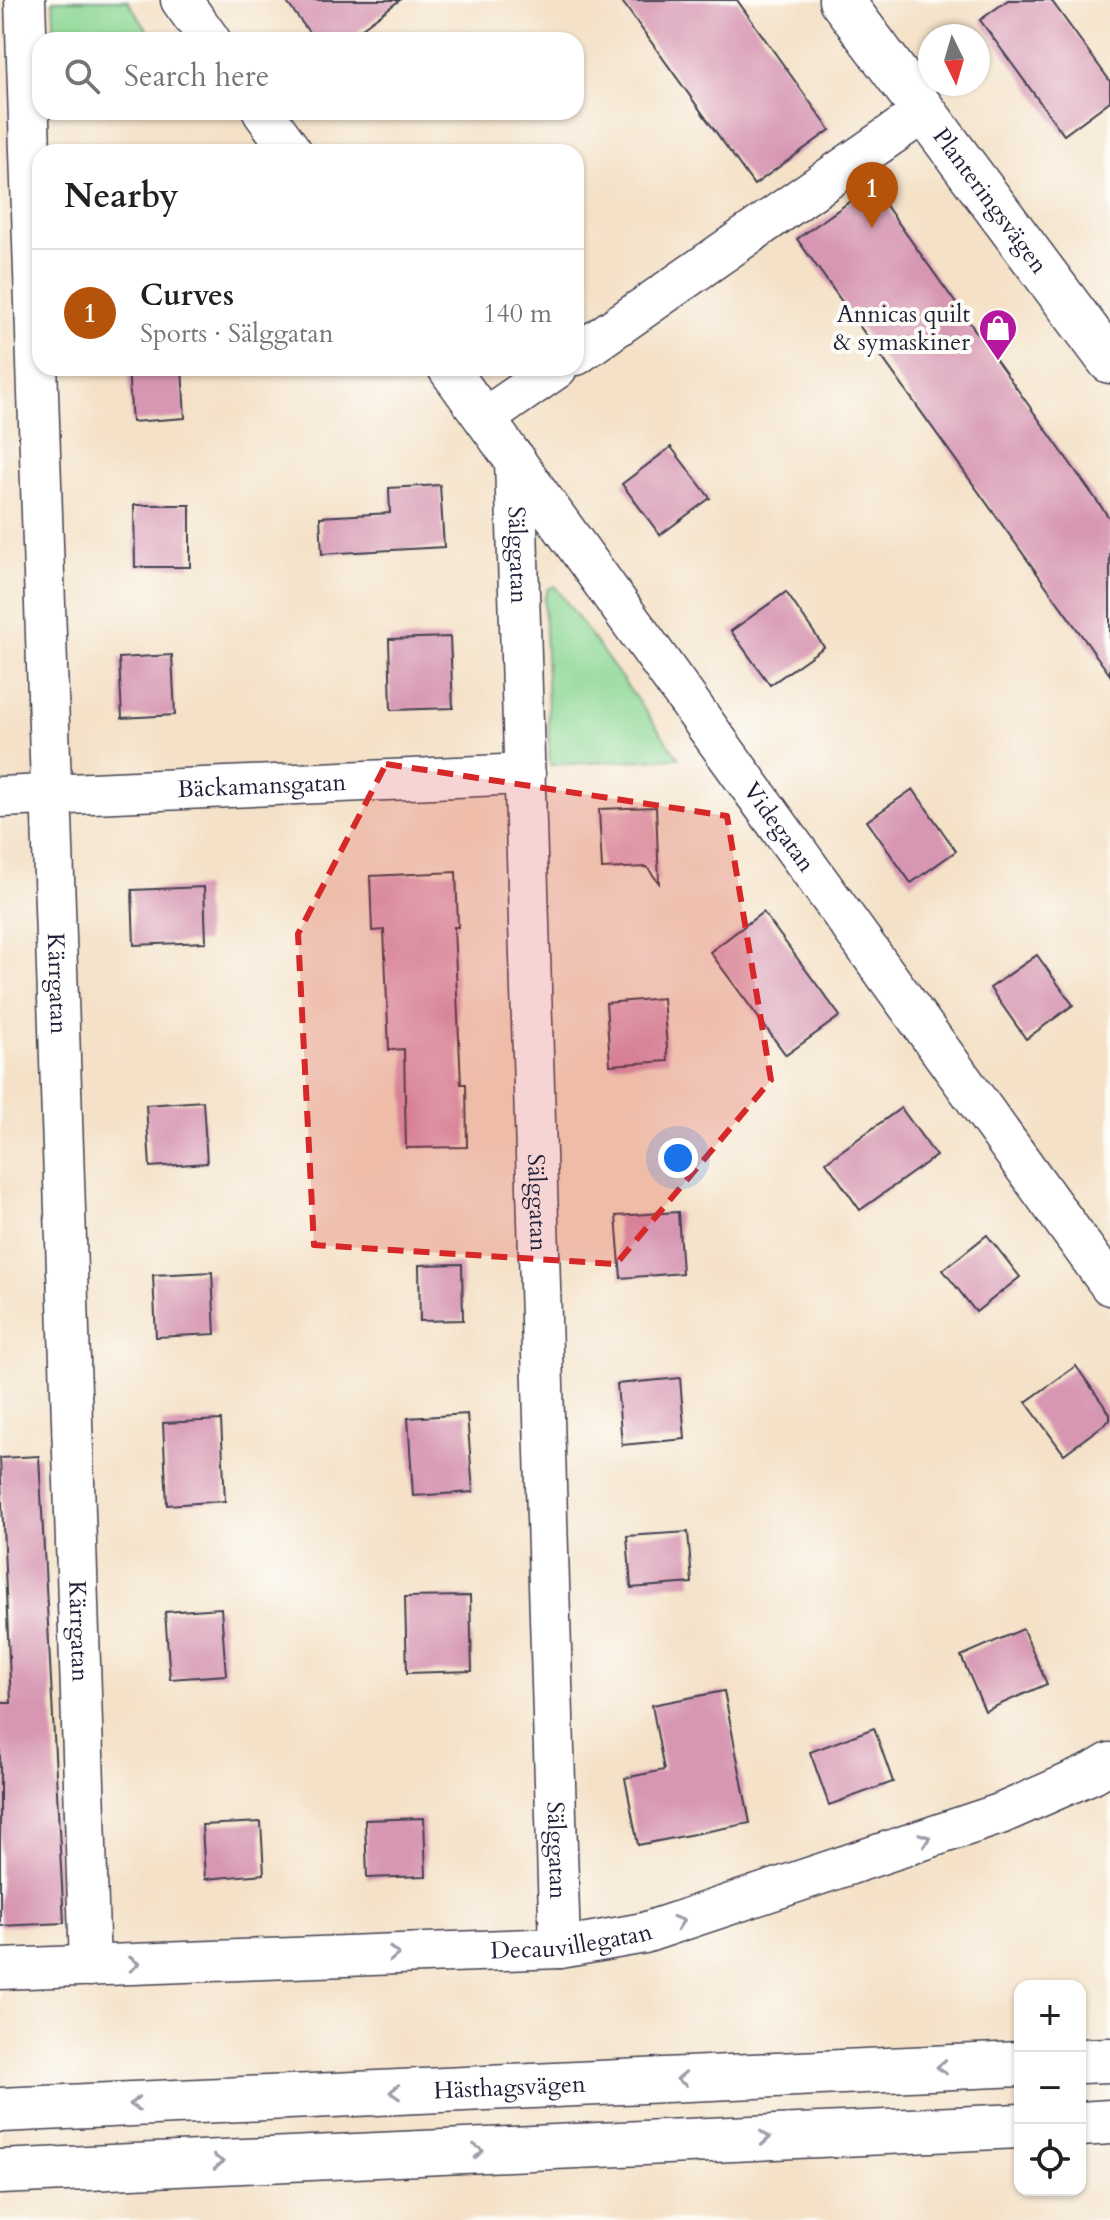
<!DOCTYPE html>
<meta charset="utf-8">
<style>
:root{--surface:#fff;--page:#f6f6f6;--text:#202124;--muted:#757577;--line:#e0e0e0;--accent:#b45309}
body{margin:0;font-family:Cardo,serif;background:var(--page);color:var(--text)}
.controls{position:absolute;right:24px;bottom:24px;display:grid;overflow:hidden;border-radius:16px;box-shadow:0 2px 6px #0004}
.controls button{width:72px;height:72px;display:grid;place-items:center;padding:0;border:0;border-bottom:2px solid var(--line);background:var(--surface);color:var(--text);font:40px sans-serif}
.compass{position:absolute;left:918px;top:24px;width:72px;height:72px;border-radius:50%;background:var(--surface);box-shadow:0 2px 6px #0004;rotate:175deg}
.you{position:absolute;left:678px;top:1158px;width:28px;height:28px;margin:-20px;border:6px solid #fff;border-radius:50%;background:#1a73e8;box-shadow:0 0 0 12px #1a73e833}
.badge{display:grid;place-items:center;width:52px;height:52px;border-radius:50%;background:var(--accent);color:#fff;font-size:26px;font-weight:700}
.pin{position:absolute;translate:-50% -66px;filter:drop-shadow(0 2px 4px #0008)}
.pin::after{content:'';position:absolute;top:42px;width:28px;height:24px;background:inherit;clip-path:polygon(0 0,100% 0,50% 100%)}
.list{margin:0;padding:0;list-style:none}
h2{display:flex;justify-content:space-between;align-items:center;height:104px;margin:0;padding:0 32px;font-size:34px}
h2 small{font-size:26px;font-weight:400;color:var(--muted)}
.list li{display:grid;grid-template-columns:52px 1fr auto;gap:24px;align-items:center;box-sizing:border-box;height:128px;padding:0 32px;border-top:2px solid var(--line)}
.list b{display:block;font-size:30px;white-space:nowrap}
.list p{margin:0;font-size:26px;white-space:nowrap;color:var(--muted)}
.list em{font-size:26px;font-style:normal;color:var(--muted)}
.icon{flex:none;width:44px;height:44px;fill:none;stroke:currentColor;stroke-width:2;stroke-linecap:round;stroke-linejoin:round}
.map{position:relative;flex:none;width:1110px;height:2220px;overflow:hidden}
.search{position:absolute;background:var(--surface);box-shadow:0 2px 6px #0004;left:32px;top:32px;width:552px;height:88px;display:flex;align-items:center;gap:20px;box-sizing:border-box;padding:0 28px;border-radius:24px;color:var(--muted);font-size:30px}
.panel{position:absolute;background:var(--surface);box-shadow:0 2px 6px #0004;left:32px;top:144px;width:552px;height:232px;border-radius:24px}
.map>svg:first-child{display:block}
</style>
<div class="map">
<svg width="1110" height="2220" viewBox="0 0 1110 2220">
<rect width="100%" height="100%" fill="#fdfcf7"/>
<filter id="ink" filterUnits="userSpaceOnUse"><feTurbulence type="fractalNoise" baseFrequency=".0125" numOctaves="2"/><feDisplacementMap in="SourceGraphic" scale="16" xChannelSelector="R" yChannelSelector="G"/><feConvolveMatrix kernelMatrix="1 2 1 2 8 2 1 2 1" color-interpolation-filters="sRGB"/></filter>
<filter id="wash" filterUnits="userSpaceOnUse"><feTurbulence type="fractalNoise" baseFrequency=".006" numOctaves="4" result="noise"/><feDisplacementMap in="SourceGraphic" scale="32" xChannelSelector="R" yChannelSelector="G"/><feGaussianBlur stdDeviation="1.8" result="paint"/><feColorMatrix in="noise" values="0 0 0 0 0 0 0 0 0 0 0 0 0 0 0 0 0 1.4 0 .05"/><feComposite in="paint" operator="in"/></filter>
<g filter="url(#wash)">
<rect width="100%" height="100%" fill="#f4e1c7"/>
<!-- green -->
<g fill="#8cd794" stroke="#577c68" stroke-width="2">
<path d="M 53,0 L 127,0 L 154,40 L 55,40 Z"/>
<path d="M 555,586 L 679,758 L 550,765 L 544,600 L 548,589 Z"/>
</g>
<g id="blocks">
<!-- building -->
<g fill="#d797b2">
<path d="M 285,0 L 400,0 L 346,40 L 315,40 Z"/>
<path d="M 621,0 L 737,0 L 830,130 L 754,185 Z"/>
<path d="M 1008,0 L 1051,0 L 1110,81 L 1110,101 L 1064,135 L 980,20 Z"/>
<path d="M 872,186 L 1110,519 L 1110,675 L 797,239 Z"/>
<path d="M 128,368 L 182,368 L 185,418 L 132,422 Z"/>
<path d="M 671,447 L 710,498 L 660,535 L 622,484 Z"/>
<path d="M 440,485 L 444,547 L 322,554 L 320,517 L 390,513 L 389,488 Z"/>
<path d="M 134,505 L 190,505 L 190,567 L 135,567 Z"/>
<path d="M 786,592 L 824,647 L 770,685 L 731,631 Z"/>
<path d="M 450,637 L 453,708 L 391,710 L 389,639 Z"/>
<path d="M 172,655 L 175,715 L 122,718 L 119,658 Z"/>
<path d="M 913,789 L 956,851 L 911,883 L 867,821 Z"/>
<path d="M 656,807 L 659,883 L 647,867 L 602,869 L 599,809 Z"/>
<path d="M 456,872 L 458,927 L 454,927 L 461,1084 L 466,1084 L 467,1147 L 406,1148 L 404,1049 L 389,1050 L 384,930 L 372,931 L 370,876 Z"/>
<path d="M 204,887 L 206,942 L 134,945 L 132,890 Z"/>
<path d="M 763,912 L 840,1016 L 786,1055 L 710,952 Z"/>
<path d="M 1037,955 L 1073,1005 L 1026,1039 L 990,988 Z"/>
<path d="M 663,998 L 668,1061 L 610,1065 L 606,1003 Z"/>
<path d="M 203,1101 L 207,1163 L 150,1167 L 146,1105 Z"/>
<path d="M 901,1108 L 936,1156 L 860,1210 L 826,1162 Z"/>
<path d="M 678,1212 L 682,1273 L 621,1278 L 616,1216 Z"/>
<path d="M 987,1235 L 1020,1277 L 976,1312 L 943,1270 Z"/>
<path d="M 462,1264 L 463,1320 L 420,1321 L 419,1265 Z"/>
<path d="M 212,1272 L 215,1334 L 156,1337 L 153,1275 Z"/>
<path d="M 1076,1366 L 1110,1414 L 1110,1420 L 1064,1454 L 1026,1402 Z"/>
<path d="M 680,1378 L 685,1439 L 622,1445 L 617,1384 Z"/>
<path d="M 467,1414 L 473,1492 L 413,1496 L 408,1418 Z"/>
<path d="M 221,1420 L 225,1501 L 167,1505 L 163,1423 Z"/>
<path d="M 39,1456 L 64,1923 L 0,1926 L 0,1703 L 11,1703 L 0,1458 Z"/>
<path d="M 688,1532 L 692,1583 L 631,1588 L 627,1536 Z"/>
<path d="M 470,1596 L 472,1671 L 407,1673 L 405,1597 Z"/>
<path d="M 221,1608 L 226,1675 L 170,1679 L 165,1612 Z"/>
<path d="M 1023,1629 L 1047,1684 L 985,1711 L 961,1656 Z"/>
<path d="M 724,1691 L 750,1823 L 638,1845 L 625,1778 L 664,1770 L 652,1705 Z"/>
<path d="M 874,1728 L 893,1782 L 829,1805 L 810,1752 Z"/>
<path d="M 424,1818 L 426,1876 L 367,1878 L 365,1820 Z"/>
<path d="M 261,1822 L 264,1874 L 205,1879 L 202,1825 Z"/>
</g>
</g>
</g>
<g filter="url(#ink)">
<use href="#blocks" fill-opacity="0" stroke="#423f50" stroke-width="2"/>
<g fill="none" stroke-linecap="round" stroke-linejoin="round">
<defs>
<g id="street">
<path id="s1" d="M 25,0 L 90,1966"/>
<path d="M 181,0 L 210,40"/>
<path d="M 263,112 L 292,152"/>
<path d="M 576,355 L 924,112"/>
<path id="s2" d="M 448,368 L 1110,1285"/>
<path d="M 485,418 L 557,368"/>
<path id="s3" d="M 515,459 L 560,1948"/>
<path id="s4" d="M 0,797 L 525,774"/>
<path id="s5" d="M 0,1969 L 560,1948 L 644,1933 L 1000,1814 L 1093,1773 L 1110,1763"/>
</g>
<g id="secondary">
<path id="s6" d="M 841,0 L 1110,361"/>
<path d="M 1080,2061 L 1110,2060"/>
<path id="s7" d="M 0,2110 L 1020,2064"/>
<path d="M 1080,2124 L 1110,2122"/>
<path d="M 0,2172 L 1020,2126"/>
</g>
</defs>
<!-- street casing -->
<use href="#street" stroke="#423f50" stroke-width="43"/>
<!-- secondary casing -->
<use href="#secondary" stroke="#423f50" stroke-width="47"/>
<!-- street -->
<use href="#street" stroke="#fff" stroke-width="40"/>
<!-- secondary -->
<use href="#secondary" stroke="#fff" stroke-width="44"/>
</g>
<!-- one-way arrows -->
<defs><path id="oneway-chevron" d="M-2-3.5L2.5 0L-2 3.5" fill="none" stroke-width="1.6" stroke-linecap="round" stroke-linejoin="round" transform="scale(2)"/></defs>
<g stroke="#9c9ca7">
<use href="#oneway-chevron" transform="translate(925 1839) rotate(-19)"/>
<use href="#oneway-chevron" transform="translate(679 1922) rotate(-18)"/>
<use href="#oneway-chevron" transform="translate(394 1954) rotate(-2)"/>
<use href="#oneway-chevron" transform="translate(134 1964) rotate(-2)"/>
<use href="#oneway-chevron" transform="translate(942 2067) rotate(177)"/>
<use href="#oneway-chevron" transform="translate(682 2079) rotate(177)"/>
<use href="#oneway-chevron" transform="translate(395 2092) rotate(177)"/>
<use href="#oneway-chevron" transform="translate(135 2104) rotate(177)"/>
<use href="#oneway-chevron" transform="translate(765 2138) rotate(-3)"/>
<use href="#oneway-chevron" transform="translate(478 2151) rotate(-3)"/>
<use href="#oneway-chevron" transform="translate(218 2162) rotate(-3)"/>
</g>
</g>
<!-- marked area -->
<path fill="#d62828" fill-opacity="0.2" stroke="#d62828" stroke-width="6" stroke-dasharray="16 10" stroke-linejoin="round" d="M 386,764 L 727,816 L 771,1080 L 616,1264 L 314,1245 L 298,934 Z"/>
<!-- icons -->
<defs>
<symbol id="shop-pin" viewBox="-11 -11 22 30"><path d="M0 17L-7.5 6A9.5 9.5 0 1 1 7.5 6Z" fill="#b5179e" stroke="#fdfcf7"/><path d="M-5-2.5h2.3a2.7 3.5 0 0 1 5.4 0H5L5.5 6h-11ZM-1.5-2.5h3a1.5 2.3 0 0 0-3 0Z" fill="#fff"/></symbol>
</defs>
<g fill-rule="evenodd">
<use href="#shop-pin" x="976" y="306" width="44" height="60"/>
</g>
<g text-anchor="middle" stroke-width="8" stroke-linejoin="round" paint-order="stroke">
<!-- street labels -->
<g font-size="24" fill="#22223b" stroke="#fdfcf7">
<text dy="8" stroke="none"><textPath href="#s6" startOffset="250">Planteringsvägen</textPath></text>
<text dy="8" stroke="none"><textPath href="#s3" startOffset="96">Sälggatan</textPath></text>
<text dy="8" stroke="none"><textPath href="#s4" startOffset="262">Bäckamansgatan</textPath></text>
<text dy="8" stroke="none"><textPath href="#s2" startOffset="566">Videgatan</textPath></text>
<text dy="8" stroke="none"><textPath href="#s1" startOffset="984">Kärrgatan</textPath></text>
<text dy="8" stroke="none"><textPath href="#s3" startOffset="744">Sälggatan</textPath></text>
<text dy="8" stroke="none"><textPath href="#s1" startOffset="1632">Kärrgatan</textPath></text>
<text dy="8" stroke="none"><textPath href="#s3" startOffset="1392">Sälggatan</textPath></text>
<text dy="8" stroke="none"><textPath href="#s5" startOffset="572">Decauvillegatan</textPath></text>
<text dy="8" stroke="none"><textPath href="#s7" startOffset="510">Hästhagsvägen</textPath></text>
</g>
<!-- poi labels -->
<g font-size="24" fill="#22223b" stroke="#fdfcf7" text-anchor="end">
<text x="970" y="322">Annicas quilt<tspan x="970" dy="28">&amp; symaskiner</tspan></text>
</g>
</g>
</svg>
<div class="controls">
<button>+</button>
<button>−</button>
<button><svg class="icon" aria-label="locate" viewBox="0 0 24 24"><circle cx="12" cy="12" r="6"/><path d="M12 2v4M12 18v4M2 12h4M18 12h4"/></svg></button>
</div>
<svg class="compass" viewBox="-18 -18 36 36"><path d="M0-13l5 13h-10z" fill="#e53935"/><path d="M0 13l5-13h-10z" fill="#757577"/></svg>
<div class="you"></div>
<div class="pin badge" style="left:872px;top:228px">1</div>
<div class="search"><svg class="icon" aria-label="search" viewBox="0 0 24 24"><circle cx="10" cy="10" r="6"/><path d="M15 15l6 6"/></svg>Search here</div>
<section class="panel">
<h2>Nearby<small></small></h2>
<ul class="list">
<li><span class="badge">1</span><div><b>Curves</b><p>Sports · Sälggatan</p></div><em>140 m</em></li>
</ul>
</section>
</div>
